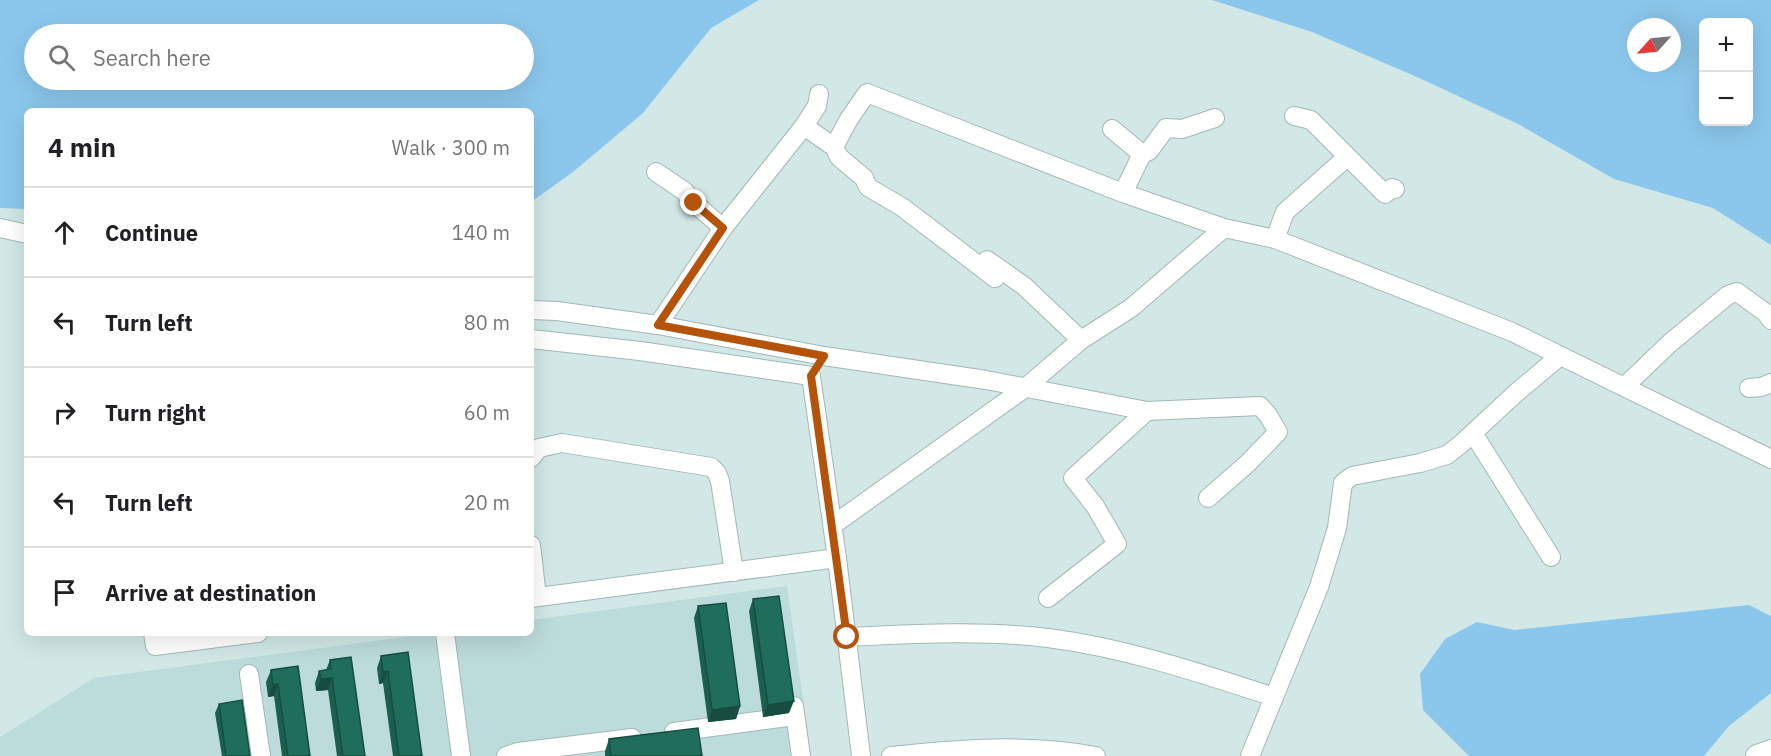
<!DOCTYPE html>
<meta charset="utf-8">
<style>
:root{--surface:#fff;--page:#f2f2f2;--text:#202124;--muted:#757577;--line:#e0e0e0}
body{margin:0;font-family:"IBM Plex Sans",sans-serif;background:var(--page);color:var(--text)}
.controls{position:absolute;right:18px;top:18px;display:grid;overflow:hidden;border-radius:9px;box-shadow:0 6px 24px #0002}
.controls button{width:54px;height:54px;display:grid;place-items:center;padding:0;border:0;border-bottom:2px solid var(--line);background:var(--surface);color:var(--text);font:30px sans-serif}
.compass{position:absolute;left:1627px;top:18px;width:54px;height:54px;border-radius:50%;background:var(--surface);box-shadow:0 6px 24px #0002;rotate:243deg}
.stop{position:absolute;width:18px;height:18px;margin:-14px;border:4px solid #b45309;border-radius:50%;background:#fff}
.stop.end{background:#b45309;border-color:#fff;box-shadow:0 2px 6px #0008}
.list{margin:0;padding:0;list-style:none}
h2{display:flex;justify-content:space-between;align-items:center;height:78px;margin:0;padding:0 24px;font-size:26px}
h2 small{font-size:20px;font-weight:400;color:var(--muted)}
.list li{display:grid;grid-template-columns:39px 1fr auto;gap:18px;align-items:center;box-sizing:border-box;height:90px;padding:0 24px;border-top:2px solid var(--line)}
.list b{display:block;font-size:22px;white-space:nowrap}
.list em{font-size:20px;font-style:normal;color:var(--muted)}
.icon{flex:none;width:33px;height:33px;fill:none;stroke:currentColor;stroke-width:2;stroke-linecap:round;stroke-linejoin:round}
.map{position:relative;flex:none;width:1771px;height:756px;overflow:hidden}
.search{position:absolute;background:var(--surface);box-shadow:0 6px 24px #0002;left:24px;top:24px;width:510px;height:66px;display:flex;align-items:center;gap:15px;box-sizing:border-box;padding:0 21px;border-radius:33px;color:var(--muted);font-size:22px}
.panel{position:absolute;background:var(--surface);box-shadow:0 6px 24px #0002;left:24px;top:108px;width:510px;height:528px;border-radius:9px}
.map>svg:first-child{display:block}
</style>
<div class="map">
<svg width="1771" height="756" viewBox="0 0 1771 756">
<rect width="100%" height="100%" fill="#d1e8e7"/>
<!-- built -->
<path fill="#bcdbdb" d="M 787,586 L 811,756 L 0,756 L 0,737 L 94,678 L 435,633 L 531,633 L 531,620 Z"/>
<!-- water -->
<g fill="#8bc7ec" fill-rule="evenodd">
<path d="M 0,0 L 759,0 L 711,28 L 643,113 L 573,172 L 531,202 L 531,111 L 27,111 L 27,209 L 0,208 ZM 34,34 L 524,34 L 524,80 L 34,80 Z"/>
<path d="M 1212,0 L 1771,0 L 1771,245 L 1713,208 L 1614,179 L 1518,124 L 1417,77 L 1312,32 ZM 1704,22 L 1748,22 L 1748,122 L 1704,122 ZM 1636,27 L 1672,27 L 1672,63 L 1636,63 Z"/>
<path d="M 1749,605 L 1771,616 L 1771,693 L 1729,726 L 1704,756 L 1469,756 L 1423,710 L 1420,674 L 1445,639 L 1477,622 L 1514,630 Z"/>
</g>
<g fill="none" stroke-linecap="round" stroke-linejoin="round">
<defs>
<g id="minor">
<path d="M 1294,116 L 1311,120 L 1385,194 L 1392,188 L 1395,189"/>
<path d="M 804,126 L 834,147 L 839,157 L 864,178 L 868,187 L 902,207 L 995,278"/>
<path d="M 1112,129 L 1142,154 L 1123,193"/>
<path d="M 834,147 L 849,119 L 867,93 L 1123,193 L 1224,228 L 1275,239 L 1512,332 L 1771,459"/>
<path d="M 1142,154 L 1149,151 L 1166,128 L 1182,129 L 1215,118"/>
<path d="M 656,172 L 684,191 L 694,203 L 723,228"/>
<path d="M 0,228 L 27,234"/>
<path d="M 1275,239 L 1285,212 L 1347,157"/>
<path d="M 987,260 L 1024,286 L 1081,340"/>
<path d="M 531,310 L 557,311 L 658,325 L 824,356 L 986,380 L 1147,411 L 1260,406 L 1268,415 L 1278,432 L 1247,464 L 1208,498"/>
<path d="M 658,325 L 723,228 L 804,126 L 817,106 L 819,94"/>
<path d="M 531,339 L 640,351 L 811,376 L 837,558 L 861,756"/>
<path d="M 1625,386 L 1670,343 L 1728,295 L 1737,292 L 1766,313 L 1771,320"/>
<path d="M 1749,388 L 1761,387 L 1771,383"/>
<path d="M 1473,433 L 1551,557"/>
<path d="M 531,458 L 539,448 L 562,443 L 711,467 L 717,473 L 720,481 L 734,572"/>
<path d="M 833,525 L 1025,388 L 1081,340 L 1131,308 L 1224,228"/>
<path d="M 531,545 L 537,597"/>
<path d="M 531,598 L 837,558"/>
<path d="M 1048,598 L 1117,544 L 1095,506 L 1073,478 L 1147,411"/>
<path d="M 153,633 L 155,646 L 258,633"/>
<path d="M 445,633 L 461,756"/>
<path d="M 847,637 C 913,634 982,630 1048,638 C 1126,648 1200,673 1274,697"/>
<path d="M 249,674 L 261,756"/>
<path d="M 794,706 L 801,756"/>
<path d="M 674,732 L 795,716"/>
<path d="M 506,756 L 518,752 L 632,738"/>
<path d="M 891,756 C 958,749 1029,743 1096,756"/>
<path d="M 1250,756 L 1319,587 L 1337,528 L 1343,483 L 1352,476 L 1420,463 L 1447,455 L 1461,444 L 1516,393 L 1560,356"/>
</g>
<path id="major" d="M 1757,756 L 1771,751"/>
</defs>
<!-- minor casing -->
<use href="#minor" stroke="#a2b8b8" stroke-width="20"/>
<!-- major casing -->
<use href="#major" stroke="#a2b8b8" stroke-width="24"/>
<!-- minor -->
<use href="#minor" stroke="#fff" stroke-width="18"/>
<!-- major -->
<use href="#major" stroke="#fff" stroke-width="22"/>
</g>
<!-- wall -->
<g fill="#1b5f4f">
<path d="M 753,599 L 789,713 L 763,717 L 749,611 Z"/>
<path d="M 698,606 L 740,706 L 736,719 L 708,722 L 694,618 Z"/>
<path d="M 381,656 L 422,756 L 393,756 L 383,683 L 379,684 L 377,668 Z"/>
<path d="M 330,660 L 365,756 L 337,756 L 328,690 L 316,691 L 315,683 L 319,671 L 326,670 Z"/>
<path d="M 271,670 L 310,756 L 282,756 L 274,696 L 268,697 L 266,682 Z"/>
<path d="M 219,704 L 250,756 L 222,756 L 215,713 Z"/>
<path d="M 609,739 L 702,756 L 605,756 L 605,751 Z"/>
</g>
<!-- shaded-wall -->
<g fill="#164d40">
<path d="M 388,671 L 383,683 L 379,684 L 383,672 Z"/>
<path d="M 332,678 L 328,690 L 316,691 L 321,679 Z"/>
<path d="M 278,684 L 274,696 L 268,697 L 273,685 Z"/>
<path d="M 794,701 L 789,713 L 763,717 L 768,705 Z"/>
<path d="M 740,706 L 736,719 L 708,722 L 712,710 Z"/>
</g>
<!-- building -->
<g fill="#1f6e5c" stroke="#164d40" stroke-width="1.5">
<path d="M 779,596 L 794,701 L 768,705 L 753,599 Z"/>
<path d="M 726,603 L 740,706 L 712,710 L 698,606 Z"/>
<path d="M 408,652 L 422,756 L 399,756 L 388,671 L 383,672 L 381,656 Z"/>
<path d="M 351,657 L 365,756 L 343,756 L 332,678 L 321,679 L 319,671 L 331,669 L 330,660 Z"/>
<path d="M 298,666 L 310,756 L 288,756 L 278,684 L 273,685 L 271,670 Z"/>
<path d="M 242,700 L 250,756 L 226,756 L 219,704 Z"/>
<path d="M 698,728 L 702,756 L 611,756 L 609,739 Z"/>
</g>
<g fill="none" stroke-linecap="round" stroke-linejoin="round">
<!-- route -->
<path stroke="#b45309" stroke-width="8" d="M 694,203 L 723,228 L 658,325 L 824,356 L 811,376 L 847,637"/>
</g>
</svg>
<div class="controls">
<button>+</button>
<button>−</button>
</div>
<svg class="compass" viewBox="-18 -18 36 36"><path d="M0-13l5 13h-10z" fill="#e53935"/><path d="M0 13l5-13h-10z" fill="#757577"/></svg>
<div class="stop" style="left:847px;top:637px"></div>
<div class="stop end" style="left:694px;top:203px"></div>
<div class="search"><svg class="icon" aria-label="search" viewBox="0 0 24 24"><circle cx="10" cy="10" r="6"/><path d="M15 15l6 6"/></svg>Search here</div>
<section class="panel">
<h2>4 min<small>Walk · 300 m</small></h2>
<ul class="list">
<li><svg class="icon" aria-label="ahead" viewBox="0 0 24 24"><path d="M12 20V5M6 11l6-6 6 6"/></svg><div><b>Continue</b></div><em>140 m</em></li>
<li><svg class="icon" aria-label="left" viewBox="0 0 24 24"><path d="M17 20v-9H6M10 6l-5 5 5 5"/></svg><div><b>Turn left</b></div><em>80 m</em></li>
<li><svg class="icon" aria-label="right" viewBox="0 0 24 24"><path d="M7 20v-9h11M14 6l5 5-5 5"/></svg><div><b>Turn right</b></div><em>60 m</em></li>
<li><svg class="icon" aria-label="left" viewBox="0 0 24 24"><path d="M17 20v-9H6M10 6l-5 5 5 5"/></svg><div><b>Turn left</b></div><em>20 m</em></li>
<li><svg class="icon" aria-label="arrive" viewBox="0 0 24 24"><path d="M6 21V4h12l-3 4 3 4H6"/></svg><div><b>Arrive at destination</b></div></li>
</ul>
</section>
</div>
